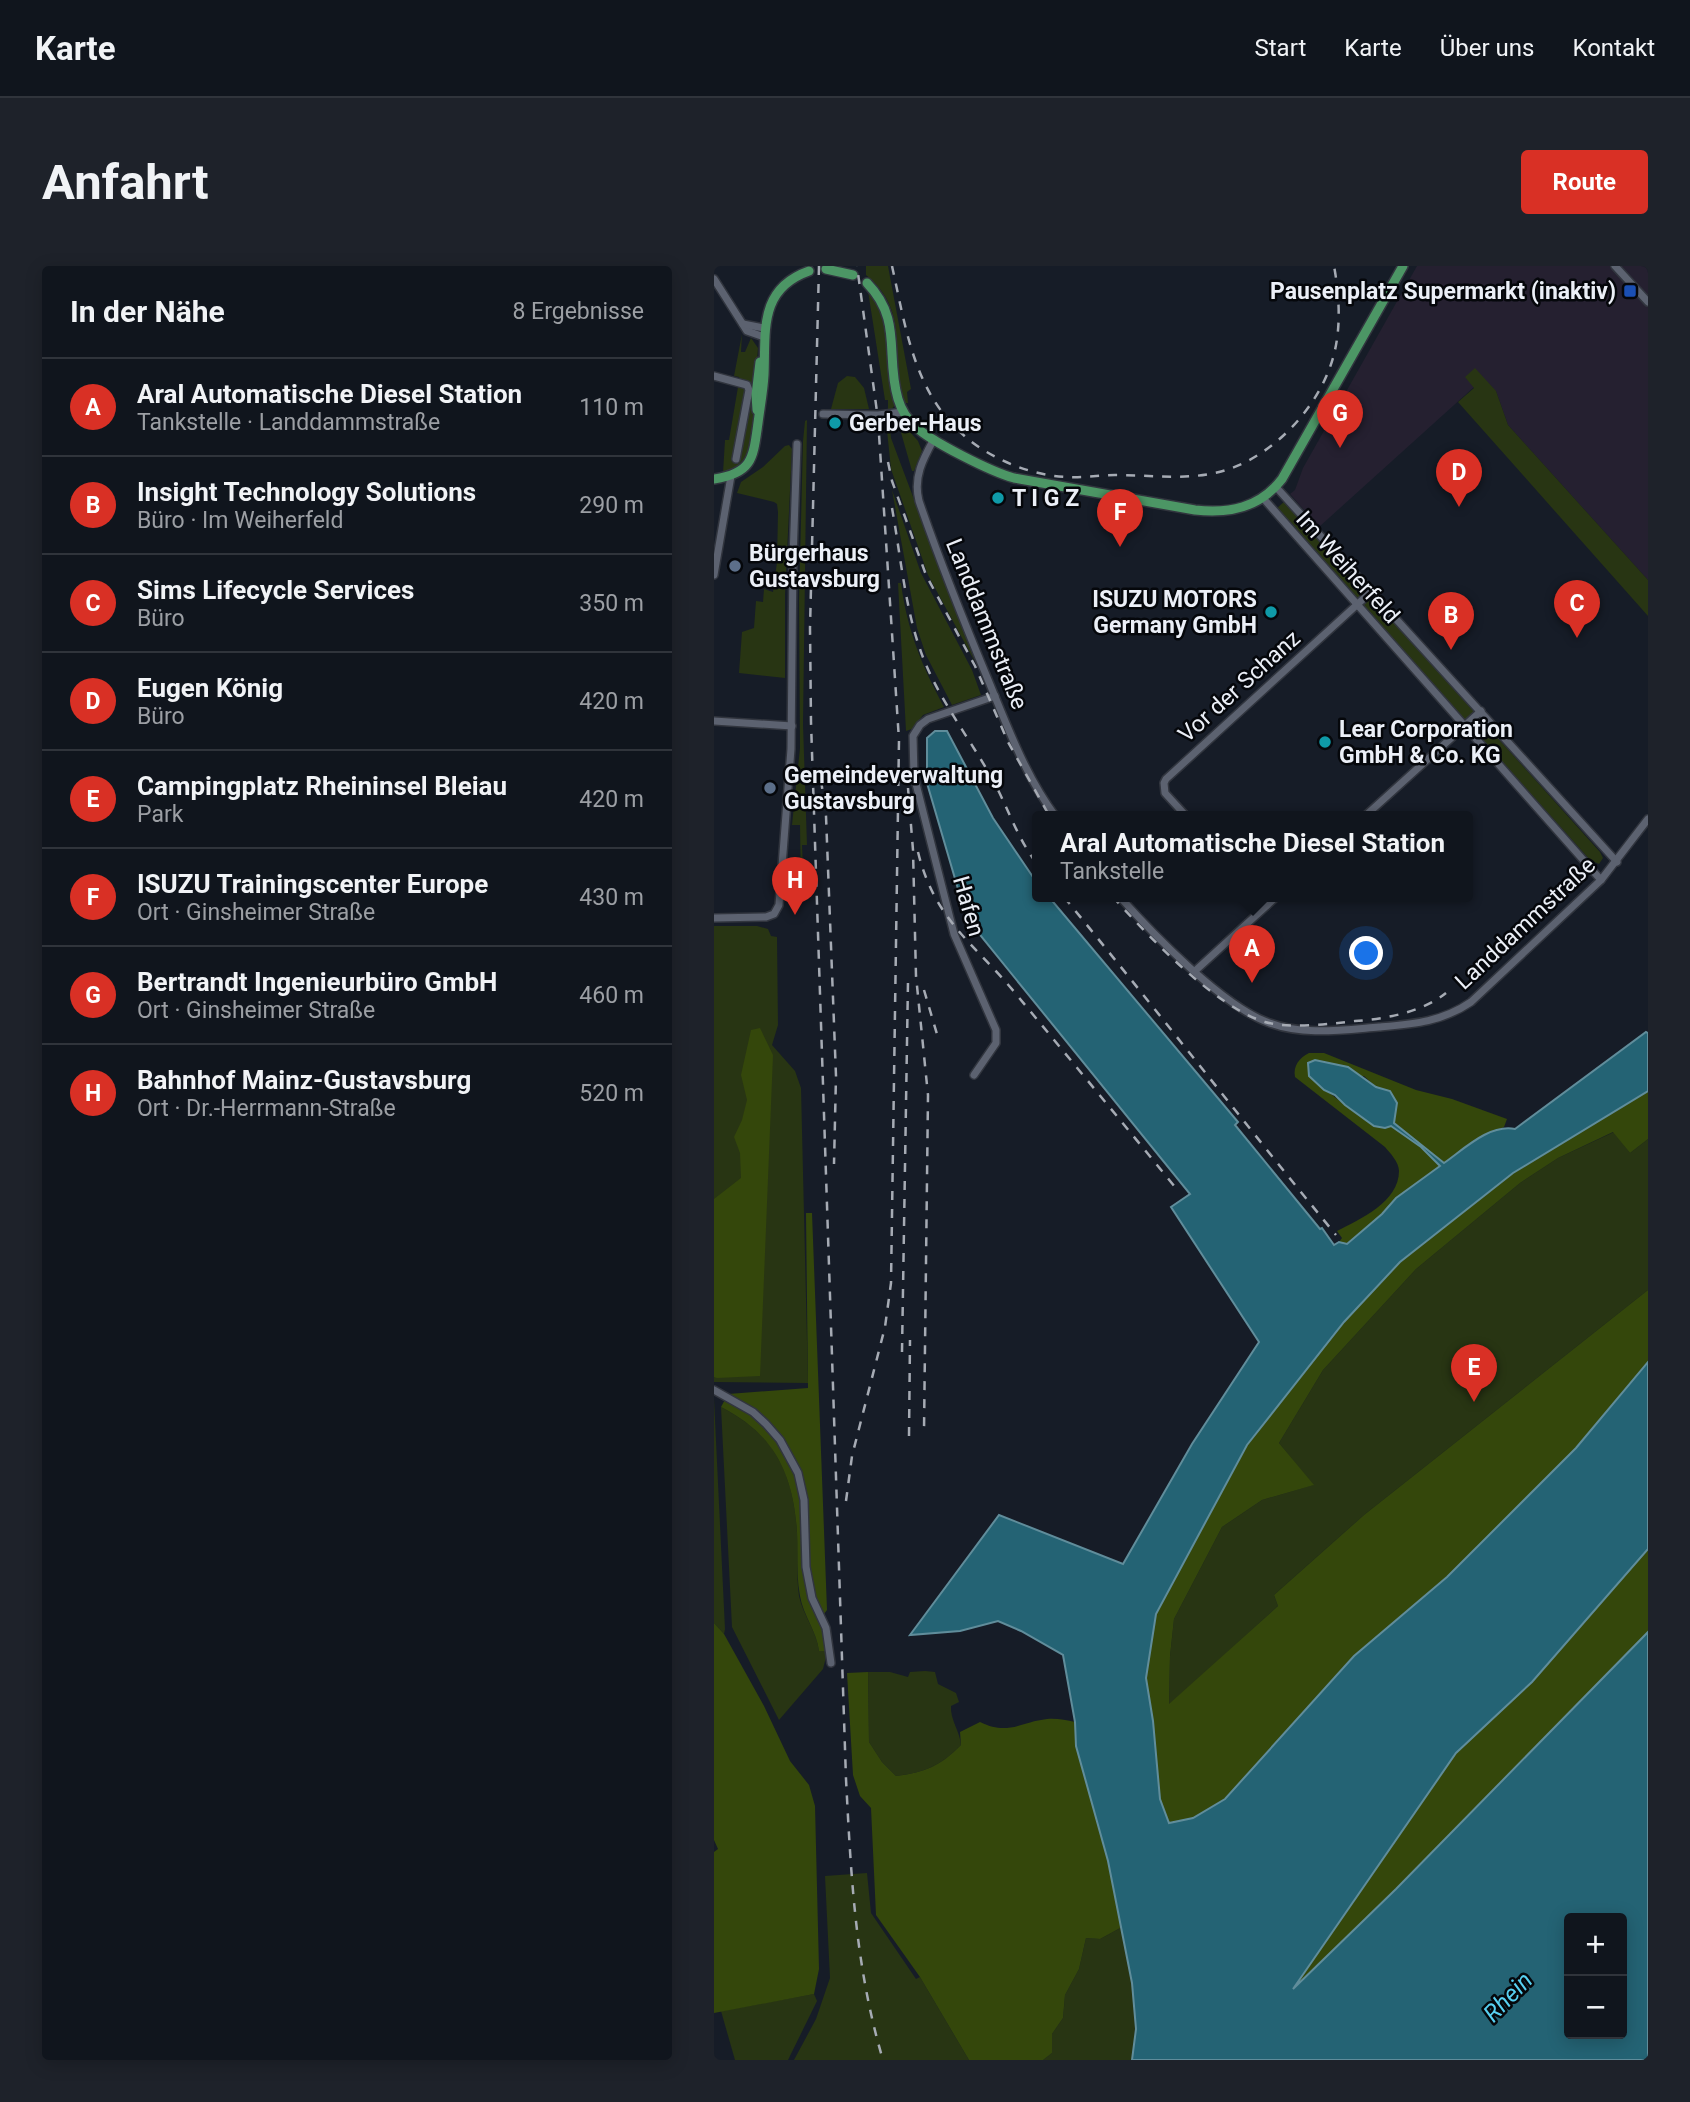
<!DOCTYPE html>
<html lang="de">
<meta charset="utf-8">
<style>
:root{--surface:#10151d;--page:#1e222a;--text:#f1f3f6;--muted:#9c9fa4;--line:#30343b;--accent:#d93025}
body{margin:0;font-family:Roboto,sans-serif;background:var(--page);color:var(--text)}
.controls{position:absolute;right:21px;bottom:21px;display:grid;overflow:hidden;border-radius:7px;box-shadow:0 4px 18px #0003}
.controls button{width:63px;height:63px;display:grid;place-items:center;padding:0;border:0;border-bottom:2px solid var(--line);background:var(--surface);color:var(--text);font:35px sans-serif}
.you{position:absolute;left:653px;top:688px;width:24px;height:24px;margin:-18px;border:5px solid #fff;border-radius:50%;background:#1a73e8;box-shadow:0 0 0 10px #1a73e833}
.badge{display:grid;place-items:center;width:46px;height:46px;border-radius:50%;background:var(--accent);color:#fff;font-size:23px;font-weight:700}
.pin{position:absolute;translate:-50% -58px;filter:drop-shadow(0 2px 4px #0008)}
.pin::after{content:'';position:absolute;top:37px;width:24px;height:21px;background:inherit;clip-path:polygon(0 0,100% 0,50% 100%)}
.popup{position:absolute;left:318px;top:545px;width:441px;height:91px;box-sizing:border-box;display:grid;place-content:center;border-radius:7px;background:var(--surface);filter:drop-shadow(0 2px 5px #0005);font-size:23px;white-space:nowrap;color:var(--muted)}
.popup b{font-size:26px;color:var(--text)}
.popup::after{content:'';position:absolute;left:50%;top:100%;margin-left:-14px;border:14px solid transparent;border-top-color:var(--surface)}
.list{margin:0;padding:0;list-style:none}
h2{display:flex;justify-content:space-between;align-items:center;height:91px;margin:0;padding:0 28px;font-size:30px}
h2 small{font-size:23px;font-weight:400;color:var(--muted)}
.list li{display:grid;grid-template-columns:46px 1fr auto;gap:21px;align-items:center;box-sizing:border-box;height:98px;padding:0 28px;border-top:2px solid var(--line)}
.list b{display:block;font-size:26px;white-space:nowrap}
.list p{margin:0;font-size:23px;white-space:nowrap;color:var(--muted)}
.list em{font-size:23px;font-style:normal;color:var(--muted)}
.map{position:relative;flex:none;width:934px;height:1794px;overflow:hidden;border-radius:7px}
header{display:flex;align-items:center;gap:42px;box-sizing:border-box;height:98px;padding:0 35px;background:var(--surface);border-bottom:2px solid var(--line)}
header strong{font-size:33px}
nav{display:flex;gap:38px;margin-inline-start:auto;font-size:24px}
.intro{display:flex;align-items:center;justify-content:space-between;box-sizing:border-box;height:168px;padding:0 42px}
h1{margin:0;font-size:49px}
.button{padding:18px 32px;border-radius:7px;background:var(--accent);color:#fff;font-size:24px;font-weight:700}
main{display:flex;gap:42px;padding:0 42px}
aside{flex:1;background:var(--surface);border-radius:7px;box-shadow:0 4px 18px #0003}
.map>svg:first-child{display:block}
</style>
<header>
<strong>Karte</strong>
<nav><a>Start</a><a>Karte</a><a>Über uns</a><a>Kontakt</a></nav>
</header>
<div class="intro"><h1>Anfahrt</h1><a class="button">Route</a></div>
<main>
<aside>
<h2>In der Nähe<small>8 Ergebnisse</small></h2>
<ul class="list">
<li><span class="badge">A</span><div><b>Aral Automatische Diesel Station</b><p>Tankstelle · Landdammstraße</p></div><em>110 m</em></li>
<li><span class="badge">B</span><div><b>Insight Technology Solutions</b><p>Büro · Im Weiherfeld</p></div><em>290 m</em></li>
<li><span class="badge">C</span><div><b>Sims Lifecycle Services</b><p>Büro</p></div><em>350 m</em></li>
<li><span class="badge">D</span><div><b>Eugen König</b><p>Büro</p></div><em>420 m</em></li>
<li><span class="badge">E</span><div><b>Campingplatz Rheininsel Bleiau</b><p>Park</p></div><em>420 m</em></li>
<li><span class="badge">F</span><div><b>ISUZU Trainingscenter Europe</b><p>Ort · Ginsheimer Straße</p></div><em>430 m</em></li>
<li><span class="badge">G</span><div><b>Bertrandt Ingenieurbüro GmbH</b><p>Ort · Ginsheimer Straße</p></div><em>460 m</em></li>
<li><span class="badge">H</span><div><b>Bahnhof Mainz-Gustavsburg</b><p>Ort · Dr.-Herrmann-Straße</p></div><em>520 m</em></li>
</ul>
</aside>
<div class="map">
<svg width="934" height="1794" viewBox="0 0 934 1794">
<rect width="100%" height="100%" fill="#161c27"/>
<!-- commercial -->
<path fill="#252030" d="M 703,0 L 934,0 L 934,314 L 794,159 L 782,125 L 760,121 L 605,261 L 576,228 L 581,224 L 589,202 Z"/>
<!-- green -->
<g fill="#283513">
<path d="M 152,0 L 174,0 L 197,123 L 193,126 L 194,137 L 191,137 C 172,89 200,49 152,9 Z"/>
<path d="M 154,25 C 180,56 170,102 181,139 L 177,144 L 174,144 L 174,134 L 171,134 Z"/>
<path d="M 28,68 L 27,86 L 31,86 L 37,72 L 44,82 L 41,118 L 26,115 L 25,111 L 20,110 Z"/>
<path d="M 761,102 L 782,125 L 794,159 L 934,314 L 934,350 L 744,136 L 760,122 L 751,111 Z"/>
<path d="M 133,110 L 141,111 L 150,122 L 155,143 L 117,143 L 124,117 Z"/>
<path d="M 24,121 L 40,123 C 38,153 46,197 9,207 L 11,174 L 15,174 Z"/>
<path d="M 93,154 L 89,458 L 93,579 L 88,579 L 90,624 L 87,624 L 87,630 L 75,631 L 76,622 L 87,623 L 86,559 L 78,559 L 86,482 L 85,335 L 89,175 L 91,155 Z"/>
<path d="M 172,155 L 188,157 L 204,175 L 208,185 L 200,205 L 198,205 L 186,163 L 176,164 L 177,172 L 261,396 L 214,309 L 177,203 Z"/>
<path d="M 75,179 L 78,183 L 71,329 L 71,412 L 25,407 L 28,366 L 40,362 L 42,335 L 49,336 L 50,323 L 59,326 L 63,296 L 64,246 L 63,238 L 60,236 L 23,227 L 27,216 L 49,201 L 71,180 Z"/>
<path d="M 178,224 L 207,307 L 258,404 L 267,429 L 238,439 L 212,389 L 203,362 Z"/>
<path d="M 571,235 L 886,586 L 889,592 L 885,598 L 876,594 L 562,243 Z"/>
<path d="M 184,317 L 187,317 C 193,364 208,400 230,441 L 209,449 L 198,463 L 192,465 Z"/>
<path d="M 0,660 L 43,660 L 54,663 L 57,670 L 63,671 L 64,759 L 58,779 L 81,805 L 87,822 L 94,1117 L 0,1116 Z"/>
<path d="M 900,866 L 916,887 L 934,873 L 934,1024 L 650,1249 L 560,1329 L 564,1340 L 455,1439 L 456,1390 L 460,1353 L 508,1261 L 548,1234 L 599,1219 L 565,1177 L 609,1104 L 702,1003 L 806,917 L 844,892 Z"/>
<path d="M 0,1133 L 11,1363 L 10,1368 L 0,1357 Z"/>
<path d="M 7,1141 C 60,1168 79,1206 83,1266 C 84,1287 82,1308 85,1330 C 89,1349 103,1366 105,1385 L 113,1385 L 113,1387 L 109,1403 L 65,1454 L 18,1361 Z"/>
<path d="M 211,1405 L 221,1406 L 224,1418 L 242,1427 L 245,1436 L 237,1440 C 236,1454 246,1465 247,1479 C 226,1500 212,1506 182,1510 L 168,1496 L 155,1476 L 154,1406 L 176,1406 L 194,1411 L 196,1406 Z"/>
<path d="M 153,1607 L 157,1647 L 202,1713 L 206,1711 L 255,1794 L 80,1794 L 102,1753 L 116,1712 L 111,1610 Z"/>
<path d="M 408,1661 C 416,1705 426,1749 418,1794 L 329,1794 L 338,1787 L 338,1768 L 349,1752 L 351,1729 L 365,1703 L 372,1672 L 386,1673 Z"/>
<path d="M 100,1728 L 103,1735 L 74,1794 L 21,1794 L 7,1745 Z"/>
</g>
<!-- forest -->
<g fill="#34470b">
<path d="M 46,762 L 59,789 L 46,1110 L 3,1112 L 0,1111 L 0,933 L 27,912 L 26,887 L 20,871 L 28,854 L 33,834 L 27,809 L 37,764 Z"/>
<path d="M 595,787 L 610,787 L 702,824 L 738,833 L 793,853 L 790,861 L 760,874 L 730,897 L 680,856 L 676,825 L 662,821 L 650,810 L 595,810 C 619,830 642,850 671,862 L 677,860 L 707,881 L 726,900 L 682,932 L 668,948 L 632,978 L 625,976 L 628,972 L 623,965 C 646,953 685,936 685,905 C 685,896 676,887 671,881 L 581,811 C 579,800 585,792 595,787 Z"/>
<path d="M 934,825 L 934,873 L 916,887 L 899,866 L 844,892 L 806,917 L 702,1003 L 609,1104 L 565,1177 L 600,1219 L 548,1234 L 508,1261 L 460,1353 L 456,1390 L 455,1438 L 564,1340 L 560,1329 L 650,1249 L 934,1024 L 934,1096 L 862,1182 L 733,1311 L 640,1390 L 511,1533 L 479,1552 L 455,1557 L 446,1533 L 439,1455 L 432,1412 L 442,1348 L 533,1179 L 630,1056 L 686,996 L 799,907 Z"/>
<path d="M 92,947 L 98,947 L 113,1344 L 106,1353 L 113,1385 L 105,1385 C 103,1366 89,1349 86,1330 C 82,1309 84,1287 83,1266 C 79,1207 60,1168 7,1141 L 14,1128 L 94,1122 Z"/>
<path d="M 934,1283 L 934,1366 L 682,1623 L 577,1726 L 742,1487 L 818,1416 Z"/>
<path d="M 0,1357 L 10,1368 L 50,1440 L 76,1495 L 95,1519 L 101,1540 L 105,1703 L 100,1728 L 0,1747 L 0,1586 L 4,1583 L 0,1574 Z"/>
<path d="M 154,1406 L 155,1476 L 168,1496 L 182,1510 C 212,1506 226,1500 247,1479 L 246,1466 L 266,1456 C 294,1470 306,1456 333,1453 C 342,1452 352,1454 361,1456 L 362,1480 L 394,1595 L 408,1661 L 386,1673 L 372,1672 L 365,1703 L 351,1729 L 349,1752 L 338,1768 L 338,1787 L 329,1794 L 255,1794 L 206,1711 L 162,1649 L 157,1542 L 146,1530 L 139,1509 L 133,1407 Z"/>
</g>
<!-- water -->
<path fill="#246374" stroke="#608d9b" stroke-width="2" fill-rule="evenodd" d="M 221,465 L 233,465 L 279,552 L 323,617 L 323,631 L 335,631 L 524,856 L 521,859 L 606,963 L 608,962 L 620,979 L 625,976 L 633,978 L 668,948 L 682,932 L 726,900 L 707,881 L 677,860 L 671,862 L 660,860 L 631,839 L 621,829 L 610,824 L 595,810 L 594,797 L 601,794 L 634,801 L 662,821 L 676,825 L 683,837 L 680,857 L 730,897 C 750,883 775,858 801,863 L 932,766 L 934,767 L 934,825 L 799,907 L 686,996 L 630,1056 L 533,1179 L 442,1348 L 432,1412 L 439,1455 L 446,1533 L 455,1557 L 479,1552 L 511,1533 L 640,1390 L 733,1311 L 862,1182 L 934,1096 L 934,1283 L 818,1416 L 742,1487 L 579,1723 L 682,1623 L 934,1366 L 934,1794 L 418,1794 L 422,1763 L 418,1717 L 394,1595 L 362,1480 L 361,1456 L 349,1389 L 307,1365 L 284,1355 L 246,1365 L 196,1369 L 285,1249 L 409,1298 L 478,1178 L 545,1076 L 457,941 L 476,928 L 258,659 L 249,640 L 213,517 L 213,472 ZM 908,1652 L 908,1768 L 855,1768 L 855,1652 Z"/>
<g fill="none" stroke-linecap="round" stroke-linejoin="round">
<defs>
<g id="minor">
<path d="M 901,0 L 934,36"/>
<path d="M 0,13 L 33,65 L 50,71"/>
<path d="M 29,58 L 50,62"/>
<path d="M 0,110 L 33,119 L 35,124 L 22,193"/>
<path d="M 109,148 L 164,149 L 189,146"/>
<path d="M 220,173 C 209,193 199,211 205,235 C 226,296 250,356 275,416 C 294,462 312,511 342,551"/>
<path d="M 562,221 L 903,596"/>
<path d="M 549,232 L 887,614"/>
<path d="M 0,309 L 17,210"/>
<path d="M 0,455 L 78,460"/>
<path d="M 473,551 L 451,527 L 450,517 L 452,513 L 658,325"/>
<path d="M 650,551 L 767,445"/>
<path d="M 406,631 C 439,668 508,739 553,756 C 588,770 628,764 665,761 C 699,758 728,756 757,736 L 887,614 L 934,553"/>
<path d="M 544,631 L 552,640"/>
<path d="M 0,652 L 52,651 L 60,648 L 65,639 L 77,483 L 79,292 L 83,178"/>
<path d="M 481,705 L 562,631"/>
<path d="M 260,809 L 282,777 L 282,764 L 240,668 L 200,510 L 199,470 L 206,459 L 214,453 L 281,430"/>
<path d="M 0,1124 L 39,1146 L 52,1158 L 66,1174 L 84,1207 L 90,1234 L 92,1301 L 98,1332 L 112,1362 L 117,1397"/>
</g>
<g id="major">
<path d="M 112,3 L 139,9"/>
<path d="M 153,17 C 189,54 171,89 184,133 C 187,143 193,153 201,160 C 217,176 278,206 300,212 L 481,244 C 515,248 546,242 568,213 L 689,0"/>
<path d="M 43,144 L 42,129 L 46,96"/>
<path d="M 0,213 C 39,207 39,192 44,157 C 46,141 49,126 50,109 C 52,66 44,23 95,5"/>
</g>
</defs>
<!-- minor casing -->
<use href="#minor" stroke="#31353e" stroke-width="10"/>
<!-- major casing -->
<use href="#major" stroke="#31353e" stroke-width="12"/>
<!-- minor -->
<use href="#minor" stroke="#5c6270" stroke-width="7"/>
<!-- major -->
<use href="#major" stroke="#4c9665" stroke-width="9"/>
<!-- rail -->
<g stroke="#a6abb4" stroke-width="2.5" stroke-dasharray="9 9" stroke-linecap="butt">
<path d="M 105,0 L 96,362 L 97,456 L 132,1513 C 137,1609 141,1700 169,1794"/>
<path d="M 178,0 C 191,58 199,121 244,164 C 271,191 316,210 354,211 C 369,212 385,209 401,209 C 435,209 468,214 501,207 C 557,195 609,139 621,84 C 627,57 625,27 620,0"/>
<path d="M 174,196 L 178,215 L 212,309 L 261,400 L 294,476 L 336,551"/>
<path d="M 178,242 C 186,286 191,341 206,383 C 222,431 257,473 281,518 C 295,545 304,573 323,598"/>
<path d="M 107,514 L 112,550 L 122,810 L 120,898"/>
<path d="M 194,522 L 199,584 L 202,710 L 214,829 L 210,1165"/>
<path d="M 204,586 C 221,655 260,677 302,728 C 355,792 408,856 461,921"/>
<path d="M 350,631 C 442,743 530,857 622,969"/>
<path d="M 399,631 C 434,670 501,741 551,756 C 576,763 615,758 641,755 C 672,753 708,746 732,727"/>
<path d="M 210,724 L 225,775"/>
<path d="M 188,1086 L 194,715"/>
<path d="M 195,1170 L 196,1074"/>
<path d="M 132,1235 L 138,1190 L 171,1061 L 177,1017 L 185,474 L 164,153 L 143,0"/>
</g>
</g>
<!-- markers -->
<rect fill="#1a4fb4" stroke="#05070b" stroke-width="2.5" x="909" y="18" width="14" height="14" rx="3.5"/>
<g fill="#0f9aa8" stroke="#05070b" stroke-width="2.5">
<circle cx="121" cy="157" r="7"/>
<circle cx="284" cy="232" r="7"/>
<circle cx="557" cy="346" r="7"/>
<circle cx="611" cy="476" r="7"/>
</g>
<g fill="#5c6f8a" stroke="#05070b" stroke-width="2.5">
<circle cx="21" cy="300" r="7"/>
<circle cx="56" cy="522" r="7"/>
</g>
<g text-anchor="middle" stroke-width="5" stroke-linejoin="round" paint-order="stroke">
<!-- poi labels -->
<g font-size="23" font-weight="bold" fill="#ebeff7" stroke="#05070b" text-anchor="start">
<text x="902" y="33" text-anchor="end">Pausenplatz Supermarkt (inaktiv)</text>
<text x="135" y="165">Gerber-Haus</text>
<text x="298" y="240">T I G Z</text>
<text x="35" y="295">Bürgerhaus<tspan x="35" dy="26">Gustavsburg</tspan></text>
<text x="543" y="341" text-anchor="end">ISUZU MOTORS<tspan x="543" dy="26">Germany GmbH</tspan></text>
<text x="625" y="471">Lear Corporation<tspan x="625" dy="26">GmbH &amp; Co. KG</tspan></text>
<text x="70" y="517">Gemeindeverwaltung<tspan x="70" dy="26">Gustavsburg</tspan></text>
</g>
<!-- street labels -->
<g font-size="23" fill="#ebeff7" stroke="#05070b">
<text transform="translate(634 301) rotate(48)" y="8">Im Weiherfeld</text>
<text transform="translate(273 358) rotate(68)" y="8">Landdammstraße</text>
<text transform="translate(525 420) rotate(-42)" y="8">Vor der Schanz</text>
<text transform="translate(255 640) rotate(74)" y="8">Hafen</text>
<text transform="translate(811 657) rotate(-43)" y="8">Landdammstraße</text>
</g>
<!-- water labels -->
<g font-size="24" font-style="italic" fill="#58d1f2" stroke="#05070b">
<text transform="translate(794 1731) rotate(-46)" y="8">Rhein</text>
</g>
</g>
</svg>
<div class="controls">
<button>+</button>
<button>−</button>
</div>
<div class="you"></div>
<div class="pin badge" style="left:538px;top:717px">A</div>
<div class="popup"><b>Aral Automatische Diesel Station</b>Tankstelle</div>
<div class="pin badge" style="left:737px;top:384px">B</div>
<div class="pin badge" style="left:863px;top:372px">C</div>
<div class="pin badge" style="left:745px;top:241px">D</div>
<div class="pin badge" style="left:760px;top:1136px">E</div>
<div class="pin badge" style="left:406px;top:281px">F</div>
<div class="pin badge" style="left:626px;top:182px">G</div>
<div class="pin badge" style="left:81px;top:649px">H</div>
</div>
</main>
